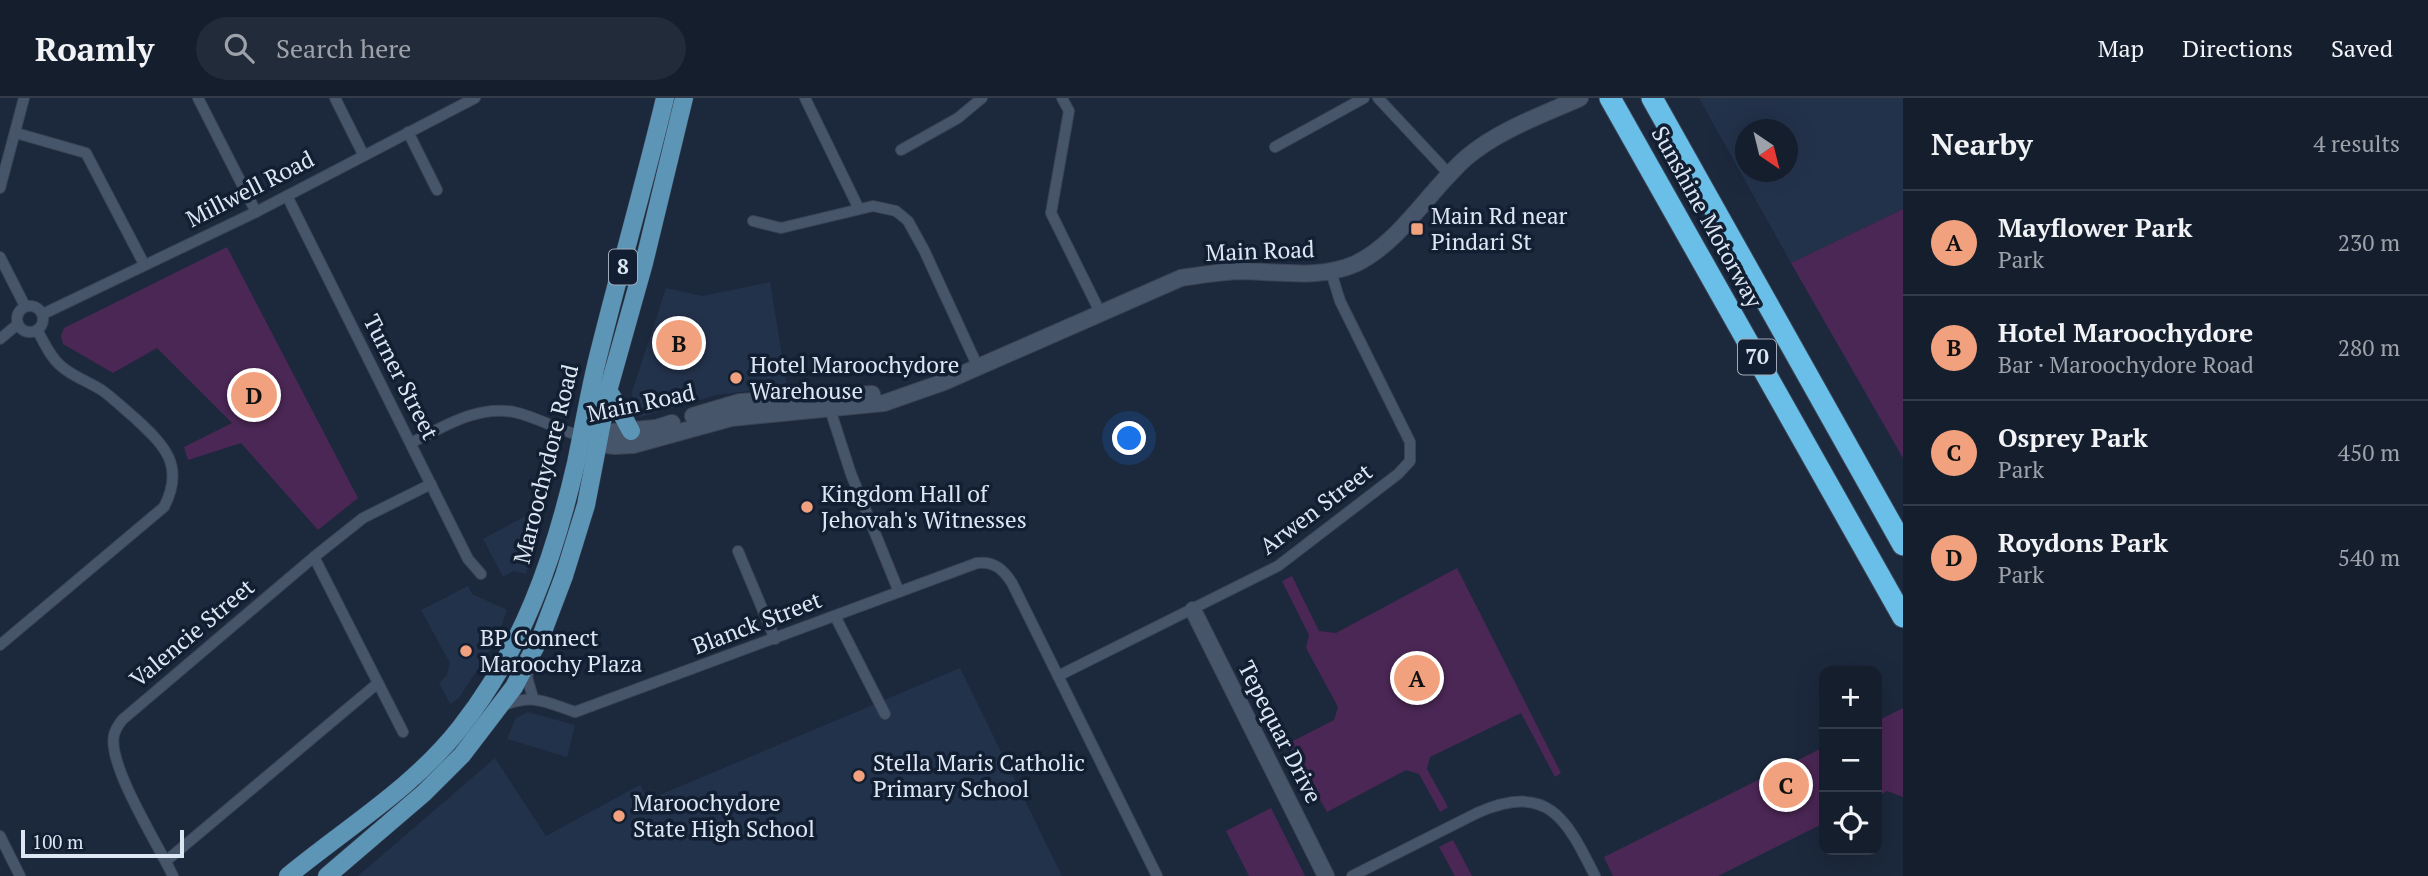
<!DOCTYPE html>
<meta charset="utf-8">
<style>
:root{--surface:#151e2d;--page:#222b39;--text:#f1f3f6;--muted:#9da2aa;--line:#343c49;--accent:#f1a17d}
body{margin:0;font-family:"PT Serif",serif;background:var(--page);color:var(--text)}
.controls{position:absolute;right:21px;bottom:21px;display:grid;overflow:hidden;border-radius:14px;box-shadow:0 7px 28px #0002}
.controls button{width:63px;height:63px;display:grid;place-items:center;padding:0;border:0;border-bottom:2px solid var(--line);background:var(--surface);color:var(--text);font:35px sans-serif}
.compass{position:absolute;left:1735px;top:21px;width:63px;height:63px;border-radius:50%;background:var(--surface);box-shadow:0 7px 28px #0002;rotate:145deg}
.scale{position:absolute;left:21px;bottom:18px;width:163px;box-sizing:border-box;padding-left:7px;border:4px solid #dde6f3;border-top:0;font-size:19px;line-height:24px;white-space:nowrap;color:#dde6f3;-webkit-text-stroke:5px #121e31;paint-order:stroke}
.you{position:absolute;left:1130px;top:341px;width:24px;height:24px;margin:-18px;border:5px solid #fff;border-radius:50%;background:#1a73e8;box-shadow:0 0 0 10px #1a73e833}
.badge{display:grid;place-items:center;width:46px;height:46px;border-radius:50%;background:var(--accent);color:#111;font-size:23px;font-weight:700}
.pin{position:absolute;translate:-50% -50%;border:4px solid #fff;box-shadow:0 2px 7px #0006}
.list{margin:0;padding:0;list-style:none}
h2{display:flex;justify-content:space-between;align-items:center;height:91px;margin:0;padding:0 28px;font-size:30px}
h2 small{font-size:23px;font-weight:400;color:var(--muted)}
.list li{display:grid;grid-template-columns:46px 1fr auto;gap:21px;align-items:center;box-sizing:border-box;height:105px;padding:0 28px;border-top:2px solid var(--line)}
.list b{display:block;font-size:26px;white-space:nowrap}
.list p{margin:0;font-size:23px;white-space:nowrap;color:var(--muted)}
.list em{font-size:23px;font-style:normal;color:var(--muted)}
.icon{flex:none;width:38px;height:38px;fill:none;stroke:currentColor;stroke-width:2;stroke-linecap:round;stroke-linejoin:round}
.map{position:relative;flex:none;width:1903px;height:778px;overflow:hidden}
header{display:flex;align-items:center;gap:42px;box-sizing:border-box;height:98px;padding:0 35px;background:var(--surface);border-bottom:2px solid var(--line)}
header strong{font-size:33px}
nav{display:flex;gap:38px;margin-inline-start:auto;font-size:24px}
.search{width:490px;height:63px;background:var(--page);display:flex;align-items:center;gap:18px;box-sizing:border-box;padding:0 24px;border-radius:38px;color:var(--muted);font-size:26px}
main{display:flex}
aside{flex:1;background:var(--surface)}
.map>svg:first-child{display:block}
</style>
<header>
<strong>Roamly</strong>
<div class="search"><svg class="icon" aria-label="search" viewBox="0 0 24 24"><circle cx="10" cy="10" r="6"/><path d="M15 15l6 6"/></svg>Search here</div>
<nav><a>Map</a><a>Directions</a><a>Saved</a></nav>
</header>
<main>
<div class="map">
<svg width="1903" height="778" viewBox="0 0 1903 778">
<rect width="100%" height="100%" fill="#1c283c"/>
<!-- built -->
<g fill="#23324b" fill-rule="evenodd">
<path d="M 1699,0 L 1903,0 L 1903,111 L 1791,165 ZM 1745,32 L 1787,32 L 1787,74 L 1745,74 Z"/>
<path d="M 770,184 L 787,288 L 717,297 L 640,319 L 634,313 L 632,294 L 666,190 L 703,198 Z"/>
<path d="M 533,414 L 541,428 L 526,476 L 514,473 L 503,479 L 483,441 Z"/>
<path d="M 468,488 L 472,496 L 507,512 L 497,541 L 459,600 L 450,606 L 439,585 L 447,577 L 450,565 L 421,512 Z"/>
<path d="M 960,570 L 1062,778 L 358,778 L 495,660 L 546,738 L 640,687 L 648,702 Z"/>
<path d="M 528,614 L 575,627 L 567,659 L 507,641 L 516,620 Z"/>
</g>
<!-- green -->
<g fill="#4b2755">
<path d="M 1903,111 L 1903,360 L 1791,165 Z"/>
<path d="M 227,149 L 358,400 L 318,432 L 241,345 L 188,362 L 184,349 L 232,325 L 157,250 L 113,275 L 63,246 L 61,238 L 64,230 Z"/>
<path d="M 1457,470 L 1561,675 L 1555,679 L 1521,615 L 1430,659 L 1427,671 L 1448,709 L 1440,714 L 1419,676 L 1406,672 L 1327,714 L 1287,646 L 1334,622 L 1338,609 L 1306,550 L 1309,537 L 1282,483 L 1292,478 L 1319,533 L 1336,535 Z"/>
<path d="M 1903,610 L 1903,699 L 1887,693 L 1877,699 L 1877,623 Z"/>
<path d="M 1824,649 L 1824,725 L 1718,778 L 1613,778 L 1604,759 Z"/>
<path d="M 1271,710 L 1305,778 L 1249,778 L 1226,733 Z"/>
<path d="M 1453,742 L 1472,778 L 1455,778 L 1439,749 Z"/>
</g>
<g fill="none" stroke-linecap="round" stroke-linejoin="round">
<defs>
<g id="street">
<path d="M 198,0 L 256,114"/>
<path d="M 335,0 L 363,56"/>
<path d="M 805,0 L 859,111"/>
<path d="M 1062,0 L 1069,13 L 1051,115 L 1100,214"/>
<path d="M 1378,0 L 1450,77"/>
<path d="M 408,34 L 437,92"/>
<path d="M 16,35 L 86,55 L 144,166"/>
<path d="M 1275,49 L 1364,0"/>
<path d="M 901,52 L 958,20 L 982,0"/>
<path d="M 0,90 L 24,0"/>
<path d="M 287,98 L 468,461 L 481,476"/>
<path d="M 753,123 L 781,130 L 873,108 L 896,113 L 908,123 L 924,152 L 978,269"/>
<path d="M 0,159 L 25,208"/>
<circle cx="30" cy="221" r="13"/>
<path d="M 43,216 L 256,114 L 475,0"/>
<path d="M 0,241 L 18,226"/>
<path d="M 828,305 L 851,376 L 899,494"/>
<path d="M 411,345 C 443,329 477,307 514,314 C 537,319 558,332 581,338"/>
<path d="M 738,453 L 775,541"/>
<path d="M 314,459 L 403,634"/>
<path d="M 835,518 L 885,616"/>
<path d="M 0,547 L 164,409 C 185,368 165,348 136,321 C 125,312 114,301 103,293 C 90,284 73,279 61,268 C 50,259 44,244 37,232"/>
<path d="M 529,569 L 527,579 L 533,600"/>
<path d="M 1058,578 L 1278,468 L 1398,376 L 1410,363 L 1410,344 L 1340,203 L 1331,174"/>
<path d="M 502,608 C 534,595 545,604 575,614 L 977,465 C 994,463 1003,471 1012,485 L 1157,778"/>
<path d="M 0,738 L 20,778"/>
<path d="M 166,763 L 378,585"/>
<path d="M 173,778 C 159,748 107,667 114,637 C 115,632 119,626 122,622 L 314,459 L 363,420 L 431,386"/>
<path d="M 1352,778 L 1477,715 C 1548,684 1566,720 1595,778"/>
</g>
<g id="secondary">
<path d="M 693,318 L 740,304 L 872,296"/>
<path d="M 591,336 L 656,330 L 672,325"/>
<path d="M 586,340 L 599,346 L 615,348 L 633,347 L 731,320 L 884,305 L 944,284 L 1181,180 C 1202,177 1223,173 1244,173 C 1281,174 1321,181 1355,166 C 1400,145 1430,91 1467,59 C 1499,32 1542,17 1580,0"/>
<path d="M 1193,512 L 1326,778"/>
</g>
<g id="primary">
<path d="M 608,293 C 618,306 623,319 631,333"/>
<path d="M 288,778 C 346,730 413,690 460,630 C 522,552 554,461 576,365 C 584,327 590,289 600,251 C 621,167 645,84 665,0"/>
<path d="M 327,778 L 424,695 L 462,657 L 514,589 L 542,536 L 564,478 L 586,407 L 608,293 L 644,165 L 684,0"/>
</g>
<g id="highway">
<path d="M 1610,0 L 1903,519"/>
<path d="M 1652,0 L 1903,447"/>
</g>
</defs>
<!-- street casing -->
<use href="#street" stroke="#3a4354" stroke-width="12"/>
<!-- secondary casing -->
<use href="#secondary" stroke="#3a4354" stroke-width="18"/>
<!-- primary casing -->
<use href="#primary" stroke="#3a4354" stroke-width="19"/>
<!-- highway casing -->
<use href="#highway" stroke="#3a4354" stroke-width="23"/>
<!-- street -->
<use href="#street" stroke="#47556b" stroke-width="10"/>
<!-- secondary -->
<use href="#secondary" stroke="#47556b" stroke-width="16"/>
<!-- primary -->
<use href="#primary" stroke="#5c95b6" stroke-width="18"/>
<!-- highway -->
<use href="#highway" stroke="#6abfe8" stroke-width="21"/>
</g>
<!-- markers -->
<g fill="#f1a17d" stroke="#121e31" stroke-width="2.5">
<rect x="1410" y="124" width="14" height="14" rx="3.5"/>
<circle cx="736" cy="280" r="7"/>
<circle cx="807" cy="409" r="7"/>
<circle cx="466" cy="553" r="7"/>
<circle cx="859" cy="678" r="7"/>
<circle cx="619" cy="718" r="7"/>
</g>
<g text-anchor="middle" stroke-width="7" stroke-linejoin="round" paint-order="stroke">
<!-- shield labels -->
<g fill="#121e31" stroke="#a0aab9" stroke-width="2">
<rect x="609" y="151.5" width="28" height="35" rx="5"/>
<rect x="1738" y="241.5" width="38" height="35" rx="5"/>
</g>
<g font-size="21" font-weight="bold" fill="#dde6f3">
<text x="623" y="176">8</text>
<text x="1757" y="266">70</text>
</g>
<!-- street labels -->
<g font-size="23" fill="#dde6f3" stroke="#121e31">
<text transform="translate(250 91) rotate(-27)" y="8">Millwell Road</text>
<text transform="translate(1707 119) rotate(61)" y="8">Sunshine Motorway</text>
<text transform="translate(1260 153) rotate(-2)" y="8">Main Road</text>
<text transform="translate(401 279) rotate(63)" y="8">Turner Street</text>
<text transform="translate(641 305) rotate(-12)" y="8">Main Road</text>
<text transform="translate(546 366) rotate(-76)" y="8">Maroochydore Road</text>
<text transform="translate(1316 411) rotate(-37)" y="8">Arwen Street</text>
<text transform="translate(757 525) rotate(-21)" y="8">Blanck Street</text>
<text transform="translate(192 535) rotate(-40)" y="8">Valencie Street</text>
<text transform="translate(1280 634) rotate(63)" y="8">Tepequar Drive</text>
</g>
<!-- poi labels -->
<g font-size="23" fill="#dde6f3" stroke="#121e31" text-anchor="start">
<text x="1431" y="126">Main Rd near<tspan x="1431" dy="26">Pindari St</tspan></text>
<text x="750" y="275">Hotel Maroochydore<tspan x="750" dy="26">Warehouse</tspan></text>
<text x="821" y="404">Kingdom Hall of<tspan x="821" dy="26">Jehovah's Witnesses</tspan></text>
<text x="480" y="548">BP Connect<tspan x="480" dy="26">Maroochy Plaza</tspan></text>
<text x="873" y="673">Stella Maris Catholic<tspan x="873" dy="26">Primary School</tspan></text>
<text x="633" y="713">Maroochydore<tspan x="633" dy="26">State High School</tspan></text>
</g>
</g>
</svg>
<div class="controls">
<button>+</button>
<button>−</button>
<button><svg class="icon" aria-label="locate" viewBox="0 0 24 24"><circle cx="12" cy="12" r="6"/><path d="M12 2v4M12 18v4M2 12h4M18 12h4"/></svg></button>
</div>
<svg class="compass" viewBox="-18 -18 36 36"><path d="M0-13l5 13h-10z" fill="#e53935"/><path d="M0 13l5-13h-10z" fill="#9da2aa"/></svg>
<div class="scale">100 m</div>
<div class="you"></div>
<div class="pin badge" style="left:1417px;top:580px">A</div>
<div class="pin badge" style="left:679px;top:245px">B</div>
<div class="pin badge" style="left:1786px;top:687px">C</div>
<div class="pin badge" style="left:254px;top:297px">D</div>
</div>
<aside>
<h2>Nearby<small>4 results</small></h2>
<ul class="list">
<li><span class="badge">A</span><div><b>Mayflower Park</b><p>Park</p></div><em>230 m</em></li>
<li><span class="badge">B</span><div><b>Hotel Maroochydore</b><p>Bar · Maroochydore Road</p></div><em>280 m</em></li>
<li><span class="badge">C</span><div><b>Osprey Park</b><p>Park</p></div><em>450 m</em></li>
<li><span class="badge">D</span><div><b>Roydons Park</b><p>Park</p></div><em>540 m</em></li>
</ul>
</aside>
</main>
